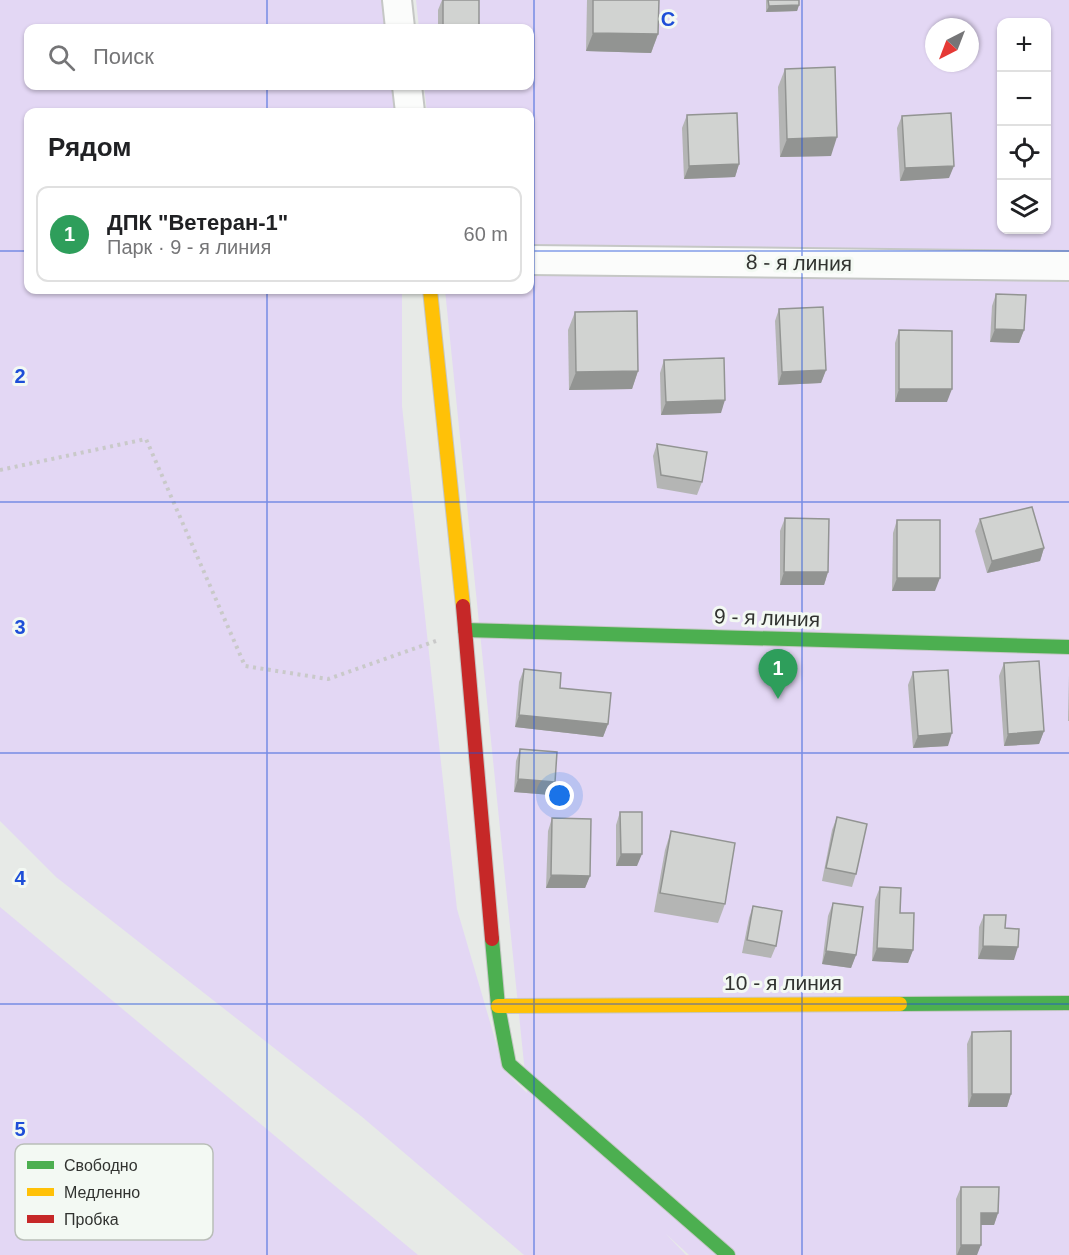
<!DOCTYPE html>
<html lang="ru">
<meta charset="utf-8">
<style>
:root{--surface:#fff;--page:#f2f2f2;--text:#202124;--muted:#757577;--line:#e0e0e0;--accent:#111827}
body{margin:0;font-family:Arial,sans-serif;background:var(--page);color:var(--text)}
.controls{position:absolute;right:18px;top:18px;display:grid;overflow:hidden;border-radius:12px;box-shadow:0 2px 4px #0004}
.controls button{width:54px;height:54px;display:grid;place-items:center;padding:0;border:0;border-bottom:2px solid var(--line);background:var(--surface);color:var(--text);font:30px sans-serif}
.compass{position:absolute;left:925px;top:18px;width:54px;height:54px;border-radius:50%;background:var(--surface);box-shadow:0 2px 4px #0004;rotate:222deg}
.you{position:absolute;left:560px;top:796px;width:21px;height:21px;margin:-15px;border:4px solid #fff;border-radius:50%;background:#1a73e8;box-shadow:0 0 0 9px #1a73e833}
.badge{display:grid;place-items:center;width:39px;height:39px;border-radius:50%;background:var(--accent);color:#fff;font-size:20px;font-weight:700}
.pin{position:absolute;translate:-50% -50px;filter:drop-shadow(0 2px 3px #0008)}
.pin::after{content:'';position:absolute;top:32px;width:21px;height:18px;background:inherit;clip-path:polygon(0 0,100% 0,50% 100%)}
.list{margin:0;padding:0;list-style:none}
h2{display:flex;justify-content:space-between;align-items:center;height:78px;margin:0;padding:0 24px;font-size:26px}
h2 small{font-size:20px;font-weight:400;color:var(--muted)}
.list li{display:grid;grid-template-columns:39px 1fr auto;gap:18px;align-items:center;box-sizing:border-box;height:96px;margin:0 12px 12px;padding:0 12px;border:2px solid var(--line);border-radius:12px}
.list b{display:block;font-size:22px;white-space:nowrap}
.list p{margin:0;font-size:20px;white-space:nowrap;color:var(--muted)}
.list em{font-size:20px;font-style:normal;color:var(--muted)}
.icon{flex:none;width:33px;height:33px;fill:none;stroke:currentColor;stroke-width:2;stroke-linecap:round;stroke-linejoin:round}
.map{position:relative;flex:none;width:1069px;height:1255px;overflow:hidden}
.search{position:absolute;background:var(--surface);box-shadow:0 2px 4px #0004;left:24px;top:24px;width:510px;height:66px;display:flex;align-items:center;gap:15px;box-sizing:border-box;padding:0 21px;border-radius:12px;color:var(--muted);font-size:22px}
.panel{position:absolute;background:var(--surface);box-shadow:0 2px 4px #0004;left:24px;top:108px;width:510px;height:186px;border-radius:12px}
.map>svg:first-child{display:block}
</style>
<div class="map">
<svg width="1069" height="1255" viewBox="0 0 1069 1255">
<rect width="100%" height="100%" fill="#e7eae7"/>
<!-- green -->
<g fill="#e3d7f4" fill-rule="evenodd">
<path d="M 0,0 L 402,0 L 402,28 L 28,28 L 28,86 L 402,86 L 402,112 L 28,112 L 28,290 L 402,290 L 402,406 L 457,909 L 504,1070 L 527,1093 L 445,290 L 530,290 L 530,112 L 427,112 L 424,86 L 530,86 L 530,28 L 419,28 L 416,0 L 1069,0 L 1069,1255 L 689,1255 L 666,1234 L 686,1255 L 524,1255 L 361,1116 L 56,877 L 0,821 ZM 1002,22 L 1046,22 L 1046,230 L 1002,230 ZM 934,27 L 970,27 L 970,63 L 934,63 Z"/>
<path d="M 0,907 L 418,1255 L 0,1255 Z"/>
</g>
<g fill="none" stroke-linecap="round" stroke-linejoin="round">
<defs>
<g id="street">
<path d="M 397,0 L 400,28"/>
<path d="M 407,86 L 410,112"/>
<path d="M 530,260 L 1069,266"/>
</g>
<g id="fast">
<path d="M 465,630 L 1069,647"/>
<path d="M 492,939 L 498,1006 L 509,1064 L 728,1255"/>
<path d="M 900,1004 L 1069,1003"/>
</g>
<g id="slow">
<path d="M 430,290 L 463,606"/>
<path d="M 498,1006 L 900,1004"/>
</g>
<path id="jam" d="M 463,606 L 492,939"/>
</defs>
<!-- street casing -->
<use href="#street" stroke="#c5c7c5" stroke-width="32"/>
<!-- fast casing -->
<use href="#fast" stroke="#c5c7c5" stroke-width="16"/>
<!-- slow casing -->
<use href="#slow" stroke="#c5c7c5" stroke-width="16"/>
<!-- jam casing -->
<use href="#jam" stroke="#c5c7c5" stroke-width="16"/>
<!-- path -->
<path stroke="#c9c9c9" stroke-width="4" stroke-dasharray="3 4.5" stroke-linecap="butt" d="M 0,470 L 146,439 L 245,666 L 328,679 L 436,641"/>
<!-- street -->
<use href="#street" stroke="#fbfcfb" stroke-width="28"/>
<!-- fast -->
<use href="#fast" stroke="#4caf50" stroke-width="14"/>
<!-- slow -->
<use href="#slow" stroke="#ffc107" stroke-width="14"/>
<!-- jam -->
<use href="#jam" stroke="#c62828" stroke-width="14"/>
</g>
<!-- wall -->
<g fill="#b4b5b4">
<path d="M 442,0 L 479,0 L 479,28 L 438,28 L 438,10 Z"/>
<path d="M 587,0 L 659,0 L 658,34 L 651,53 L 586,51 Z"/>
<path d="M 766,0 L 799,0 L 799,5 L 797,11 L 766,12 Z"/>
<path d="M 785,69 L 831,156 L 780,157 L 778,87 Z"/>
<path d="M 687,115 L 739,164 L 735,177 L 684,179 L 682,128 Z"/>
<path d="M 902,116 L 949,178 L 900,181 L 897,128 Z"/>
<path d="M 996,294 L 1024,330 L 1019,343 L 990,342 L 992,306 Z"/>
<path d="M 779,309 L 826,370 L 821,383 L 778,385 L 775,321 Z"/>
<path d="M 575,312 L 638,371 L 632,389 L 569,390 L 568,330 Z"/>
<path d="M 899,330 L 947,402 L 895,402 L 895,343 Z"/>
<path d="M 664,360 L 721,413 L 661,415 L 660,373 Z"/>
<path d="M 657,444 L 702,482 L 697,495 L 657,488 L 653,456 Z"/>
<path d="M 785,518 L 828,572 L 824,585 L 780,585 L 780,531 Z"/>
<path d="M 980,519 L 1044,548 L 1040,561 L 987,573 L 975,531 Z"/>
<path d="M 897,520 L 935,591 L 892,591 L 893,533 Z"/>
<path d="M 1004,663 L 1044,731 L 1039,744 L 1004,746 L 999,676 Z"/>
<path d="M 524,669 L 560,688 L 608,724 L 603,737 L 515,727 L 519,682 Z"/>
<path d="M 913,672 L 948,746 L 913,748 L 908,685 Z"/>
<path d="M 1069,675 L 1069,721 L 1068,721 Z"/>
<path d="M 520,749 L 551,795 L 514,792 L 516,761 Z"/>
<path d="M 620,812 L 637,866 L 616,866 L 616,825 Z"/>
<path d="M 837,817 L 856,874 L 852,887 L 822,881 L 832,830 Z"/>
<path d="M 552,818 L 590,876 L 585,888 L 546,888 L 548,831 Z"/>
<path d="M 671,831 L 725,904 L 718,923 L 654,912 L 665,850 Z"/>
<path d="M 880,887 L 913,950 L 908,963 L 872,961 L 875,900 Z"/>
<path d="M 833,903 L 856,955 L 851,968 L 822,964 L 828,916 Z"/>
<path d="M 753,906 L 776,946 L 771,958 L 742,953 L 749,918 Z"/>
<path d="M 984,915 L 1005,928 L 1014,960 L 978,959 L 979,927 Z"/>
<path d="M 972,1032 L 1011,1094 L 1007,1107 L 968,1107 L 967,1044 Z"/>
<path d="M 961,1187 L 998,1213 L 994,1225 L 981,1225 L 977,1255 L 956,1255 L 956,1199 Z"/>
</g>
<!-- shaded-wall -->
<g fill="#929492">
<path d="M 799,5 L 797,11 L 766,12 L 769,6 Z"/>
<path d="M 593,33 L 658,34 L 651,53 L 586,51 Z"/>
<path d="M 837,137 L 831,156 L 780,157 L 787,139 Z"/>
<path d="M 739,164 L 735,177 L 684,179 L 689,166 Z"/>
<path d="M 954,166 L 949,178 L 900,181 L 905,168 Z"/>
<path d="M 995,329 L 1024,330 L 1019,343 L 990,342 Z"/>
<path d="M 826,370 L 821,383 L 778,385 L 782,372 Z"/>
<path d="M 638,371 L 632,389 L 569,390 L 576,372 Z"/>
<path d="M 899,389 L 952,389 L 947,402 L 895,402 Z"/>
<path d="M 725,400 L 721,413 L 661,415 L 666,402 Z"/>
<path d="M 1044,548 L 1040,561 L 987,573 L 992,561 Z"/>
<path d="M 784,572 L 828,572 L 824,585 L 780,585 Z"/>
<path d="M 897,578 L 940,578 L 935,591 L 892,591 Z"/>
<path d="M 519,715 L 608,724 L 603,737 L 515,727 Z"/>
<path d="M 1044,731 L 1039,744 L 1004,746 L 1008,734 Z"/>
<path d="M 952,733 L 948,746 L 913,748 L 918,736 Z"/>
<path d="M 518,779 L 555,782 L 551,795 L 514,792 Z"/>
<path d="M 621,854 L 642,854 L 637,866 L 616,866 Z"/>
<path d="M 551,875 L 590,876 L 585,888 L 546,888 Z"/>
<path d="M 983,946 L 1018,947 L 1014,960 L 978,959 Z"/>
<path d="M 877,948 L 913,950 L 908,963 L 872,961 Z"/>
<path d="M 826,951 L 856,955 L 851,968 L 822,964 Z"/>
<path d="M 972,1094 L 1011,1094 L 1007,1107 L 968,1107 Z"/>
<path d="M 981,1213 L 998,1213 L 994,1225 L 976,1225 Z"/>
<path d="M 961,1245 L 981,1245 L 977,1255 L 957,1255 Z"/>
</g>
<!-- building -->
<g fill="#d1d3d1" stroke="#929492" stroke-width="1.5">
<rect x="443" y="0" width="36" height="28"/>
<path d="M 593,0 L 659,0 L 658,34 L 593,33 Z"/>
<path d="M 768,0 L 799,0 L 799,5 L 769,6 Z"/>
<path d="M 835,67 L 837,137 L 787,139 L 785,69 Z"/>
<path d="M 737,113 L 739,164 L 689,166 L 687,115 Z"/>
<path d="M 951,113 L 954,166 L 905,168 L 902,116 Z"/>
<path d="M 996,294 L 1026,295 L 1024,330 L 995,329 Z"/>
<path d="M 823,307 L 826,370 L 782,372 L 779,309 Z"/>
<path d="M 637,311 L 638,371 L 576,372 L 575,312 Z"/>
<path d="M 899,330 L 952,331 L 952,389 L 899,389 Z"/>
<path d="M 724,358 L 725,400 L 666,402 L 664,360 Z"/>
<path d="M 657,444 L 707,452 L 702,482 L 661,475 Z"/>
<path d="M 1032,507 L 1044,548 L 992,561 L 980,519 Z"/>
<path d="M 785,518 L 829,519 L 828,572 L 784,572 Z"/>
<rect x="897" y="520" width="43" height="58"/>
<path d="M 1039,661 L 1044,731 L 1008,734 L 1004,663 Z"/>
<path d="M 524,669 L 561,673 L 560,688 L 611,693 L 608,724 L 519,715 Z"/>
<path d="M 948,670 L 952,733 L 918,736 L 913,672 Z"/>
<path d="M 520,749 L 557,752 L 555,782 L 518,779 Z"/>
<path d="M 620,812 L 642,812 L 642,854 L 621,854 Z"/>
<path d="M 837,817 L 867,824 L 856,874 L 826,868 Z"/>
<path d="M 552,818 L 591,819 L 590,876 L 551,875 Z"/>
<path d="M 671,831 L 735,843 L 725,904 L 660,893 Z"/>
<path d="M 880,887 L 901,888 L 900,913 L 914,913 L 913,950 L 877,948 Z"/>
<path d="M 833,903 L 863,907 L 856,955 L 826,951 Z"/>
<path d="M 753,906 L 782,911 L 776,946 L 747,940 Z"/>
<path d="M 984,915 L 1006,915 L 1005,928 L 1019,929 L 1018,947 L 983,946 Z"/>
<path d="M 1011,1031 L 1011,1094 L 972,1094 L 972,1032 Z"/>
<path d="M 961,1187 L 999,1187 L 998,1213 L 981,1213 L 981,1245 L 961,1245 Z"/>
</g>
<!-- grid -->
<path fill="none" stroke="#1d4ed8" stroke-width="1.5" stroke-opacity="0.55" d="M 267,0 L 267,28M 534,0 L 534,1255M 802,0 L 802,1255M 267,86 L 267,112M 0,251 L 28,251M 530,251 L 1069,251M 267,290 L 267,1255M 0,502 L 1069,502M 0,753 L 1069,753M 0,1004 L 1069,1004"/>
<g text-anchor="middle" stroke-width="6" stroke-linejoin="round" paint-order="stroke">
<!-- street labels -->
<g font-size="21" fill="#313330" stroke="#f3f9f3">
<text transform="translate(799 263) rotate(1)" y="7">8 - я линия</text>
<text transform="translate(767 618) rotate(2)" y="7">9 - я линия</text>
<text x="783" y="990">10 - я линия</text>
</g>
</g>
<!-- legend -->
<rect x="15" y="1144" width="198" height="96" rx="9" fill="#f3f9f3" stroke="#b9beb8" stroke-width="1.5"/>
<rect x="27" y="1161" width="27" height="8" fill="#4caf50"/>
<rect x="27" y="1188" width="27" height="8" fill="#ffc107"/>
<rect x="27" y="1215" width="27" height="8" fill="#c62828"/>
<g font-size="16" fill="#313330">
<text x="64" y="1171">Свободно</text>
<text x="64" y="1198">Медленно</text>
<text x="64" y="1225">Пробка</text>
</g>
<g font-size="20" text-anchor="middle" font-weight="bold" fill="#1d4ed8" stroke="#f3f9f3" stroke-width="6" stroke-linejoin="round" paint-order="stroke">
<text x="668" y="26">C</text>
<text x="20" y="383">2</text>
<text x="20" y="634">3</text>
<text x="20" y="885">4</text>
<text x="20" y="1136">5</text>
</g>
</svg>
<div class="controls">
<button>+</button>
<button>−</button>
<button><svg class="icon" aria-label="locate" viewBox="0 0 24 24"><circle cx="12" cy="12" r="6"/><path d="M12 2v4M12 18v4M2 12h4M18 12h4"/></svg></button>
<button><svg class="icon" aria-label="layers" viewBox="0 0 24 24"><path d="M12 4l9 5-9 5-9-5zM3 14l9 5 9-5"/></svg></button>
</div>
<svg class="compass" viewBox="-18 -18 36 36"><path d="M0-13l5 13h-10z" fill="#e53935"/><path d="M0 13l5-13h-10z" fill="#757577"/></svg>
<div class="you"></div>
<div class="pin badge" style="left:778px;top:699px;background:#2e9e5b">1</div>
<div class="search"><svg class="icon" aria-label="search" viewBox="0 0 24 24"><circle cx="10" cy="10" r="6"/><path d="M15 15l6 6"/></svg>Поиск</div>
<section class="panel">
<h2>Рядом<small></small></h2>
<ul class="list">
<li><span class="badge" style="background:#2e9e5b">1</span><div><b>ДПК &quot;Ветеран-1&quot;</b><p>Парк · 9 - я линия</p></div><em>60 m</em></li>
</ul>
</section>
</div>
